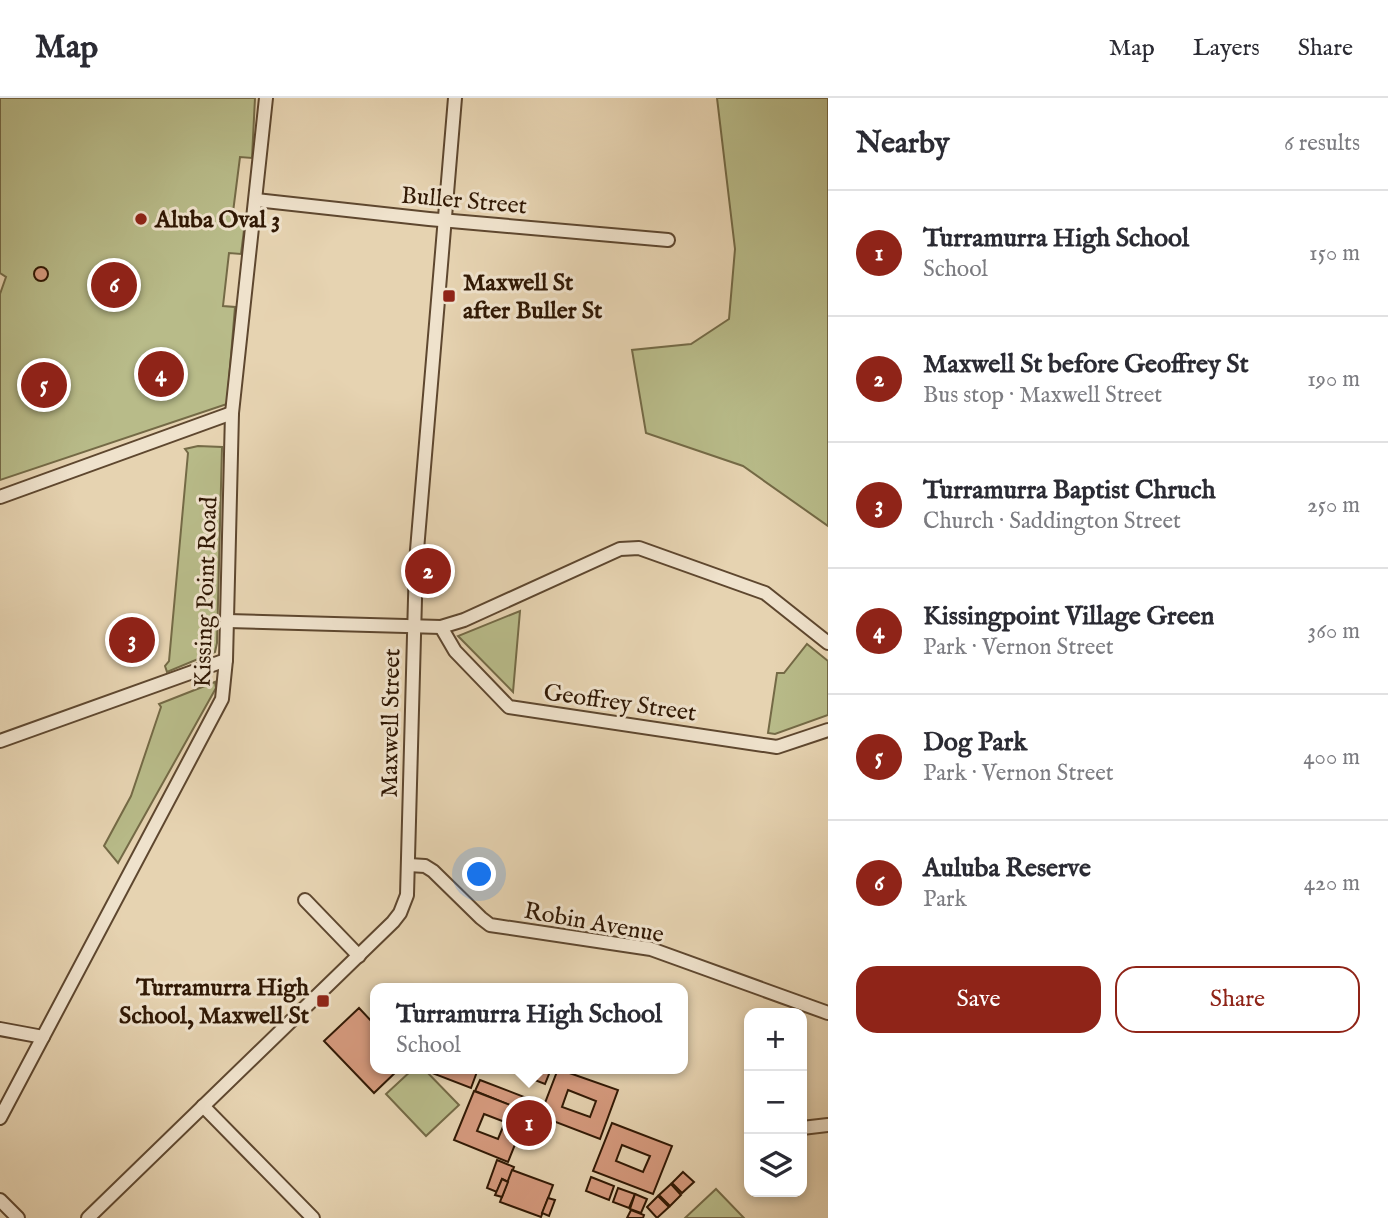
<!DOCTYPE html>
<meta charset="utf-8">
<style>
:root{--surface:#fff;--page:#f7f7f7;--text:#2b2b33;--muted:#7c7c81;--line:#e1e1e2;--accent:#8f2418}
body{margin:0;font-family:"IM FELL English",serif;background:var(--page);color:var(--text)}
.controls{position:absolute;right:21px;bottom:21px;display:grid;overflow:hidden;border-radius:14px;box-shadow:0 4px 10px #0003}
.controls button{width:63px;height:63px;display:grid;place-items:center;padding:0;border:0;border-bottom:2px solid var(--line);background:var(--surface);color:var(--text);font:35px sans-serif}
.you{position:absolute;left:480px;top:777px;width:24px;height:24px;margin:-18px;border:5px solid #fff;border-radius:50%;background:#1a73e8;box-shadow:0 0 0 10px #1a73e833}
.badge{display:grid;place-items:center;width:46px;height:46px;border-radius:50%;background:var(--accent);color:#fff;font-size:23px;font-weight:700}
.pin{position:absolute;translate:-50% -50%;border:4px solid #fff;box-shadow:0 2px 7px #0006}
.popup{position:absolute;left:370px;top:885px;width:318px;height:91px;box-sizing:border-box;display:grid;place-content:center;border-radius:14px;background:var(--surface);filter:drop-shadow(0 2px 5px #0005);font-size:23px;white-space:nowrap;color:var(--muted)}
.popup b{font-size:26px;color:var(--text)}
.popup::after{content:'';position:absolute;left:50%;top:100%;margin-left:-14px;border:14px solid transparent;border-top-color:var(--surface)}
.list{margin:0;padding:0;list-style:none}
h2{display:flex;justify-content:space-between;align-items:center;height:91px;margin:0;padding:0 28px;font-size:30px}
h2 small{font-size:23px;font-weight:400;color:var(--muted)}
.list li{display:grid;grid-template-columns:46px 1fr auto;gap:21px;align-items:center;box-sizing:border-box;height:126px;padding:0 28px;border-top:2px solid var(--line)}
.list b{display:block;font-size:26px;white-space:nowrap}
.list p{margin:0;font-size:23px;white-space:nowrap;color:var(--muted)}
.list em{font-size:23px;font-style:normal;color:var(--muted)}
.actions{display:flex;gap:14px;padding:21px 28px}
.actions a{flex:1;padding:16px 0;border:2px solid var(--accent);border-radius:21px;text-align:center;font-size:24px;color:var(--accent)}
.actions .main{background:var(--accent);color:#fff}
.icon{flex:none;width:38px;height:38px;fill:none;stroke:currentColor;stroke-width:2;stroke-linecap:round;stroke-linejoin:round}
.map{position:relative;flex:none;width:828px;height:1120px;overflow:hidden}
header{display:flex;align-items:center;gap:42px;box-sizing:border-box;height:98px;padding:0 35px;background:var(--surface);border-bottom:2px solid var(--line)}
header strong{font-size:33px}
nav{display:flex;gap:38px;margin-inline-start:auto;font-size:24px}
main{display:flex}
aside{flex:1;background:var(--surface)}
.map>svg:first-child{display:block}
</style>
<header>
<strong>Map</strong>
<nav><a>Map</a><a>Layers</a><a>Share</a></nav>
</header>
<main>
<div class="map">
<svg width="828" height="1120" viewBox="0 0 828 1120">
<rect width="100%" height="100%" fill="#e6d3b1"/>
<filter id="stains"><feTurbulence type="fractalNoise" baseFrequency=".00286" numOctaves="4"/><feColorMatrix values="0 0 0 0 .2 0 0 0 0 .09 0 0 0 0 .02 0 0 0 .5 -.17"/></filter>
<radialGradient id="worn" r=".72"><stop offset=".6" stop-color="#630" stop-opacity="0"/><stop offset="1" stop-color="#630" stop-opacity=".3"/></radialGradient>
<!-- green -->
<g fill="#b8bb89" stroke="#746a46" stroke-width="2">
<path d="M 0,0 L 255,0 L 252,60 L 240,59 L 232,122 L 245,124 L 241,156 L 229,155 L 223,208 L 235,209 L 227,306 L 0,382 L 0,196 L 6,179 L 0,175 Z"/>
<path d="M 717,0 L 828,0 L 828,428 L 743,368 L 646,335 L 632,252 L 691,246 L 729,221 L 735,151 Z"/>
<path d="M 198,348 L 222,349 L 217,545 L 215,554 L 167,574 L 165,568 L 169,563 L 188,355 L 185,351 Z"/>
<path d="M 520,513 L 513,594 L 458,538 Z"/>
<path d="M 807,546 L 828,563 L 828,617 L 775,636 L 768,635 L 777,575 L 784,575 Z"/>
<path d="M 215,584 L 216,590 L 118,765 L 104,748 L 131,698 L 161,609 L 159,606 Z"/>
<path d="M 413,971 L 424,971 L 459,1007 L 426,1038 L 386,996 Z"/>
<path d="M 716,1091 L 744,1120 L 685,1120 Z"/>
</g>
<!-- building -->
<g fill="#d69a7e" stroke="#301804" stroke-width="2" fill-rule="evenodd">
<circle cx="41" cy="176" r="7"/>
<path d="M 141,522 L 151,549 L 123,560 L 112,533 Z"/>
<path d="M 359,910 L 375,927 L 375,971 L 399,971 L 374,995 L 324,943 Z"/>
<path d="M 433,971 L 478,971 L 471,990 L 432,975 Z"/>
<path d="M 506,971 L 551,971 L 545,986 Z"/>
<path d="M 558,971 L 618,992 L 600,1041 L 540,1018 ZM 568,992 L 596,1003 L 590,1019 L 562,1009 Z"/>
<path d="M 480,982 L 532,1002 L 527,1014 L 475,993 Z"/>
<path d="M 474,993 L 528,1014 L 508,1064 L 454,1042 ZM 484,1016 L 505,1024 L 498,1041 L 477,1033 Z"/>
<path d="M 612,1025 L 672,1048 L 653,1096 L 593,1073 ZM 622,1047 L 650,1058 L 643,1074 L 616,1063 Z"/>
<path d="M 497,1062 L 514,1069 L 508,1084 L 502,1081 L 497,1094 L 487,1090 Z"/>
<path d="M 512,1072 L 553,1087 L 541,1119 L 500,1104 Z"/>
<path d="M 683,1074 L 694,1084 L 682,1095 L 672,1085 Z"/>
<path d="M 591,1079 L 614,1088 L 609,1102 L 586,1093 Z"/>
<path d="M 502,1081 L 508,1084 L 502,1099 L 495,1097 Z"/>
<path d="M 671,1086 L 681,1097 L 670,1108 L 659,1097 Z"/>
<path d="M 618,1090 L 635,1096 L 629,1110 L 613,1104 Z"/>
<path d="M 635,1096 L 647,1101 L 641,1115 L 630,1111 Z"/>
<path d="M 658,1098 L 669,1109 L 657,1120 L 647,1109 Z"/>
<path d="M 548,1100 L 555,1102 L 549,1118 L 542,1115 Z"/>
<path d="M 631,1112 L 644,1117 L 643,1120 L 627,1120 Z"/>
</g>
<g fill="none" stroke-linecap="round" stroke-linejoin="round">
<defs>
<g id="minor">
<path d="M 256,102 L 429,121 L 668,142"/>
<path d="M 0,399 L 232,315"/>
<path d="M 228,523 L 441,529 L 464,522 L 620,451 L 639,450 L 765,495 L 828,545"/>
<path d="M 441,529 L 455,553 L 509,609 L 777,649 L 828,632"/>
<path d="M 0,643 L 226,562"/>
<path d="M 409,767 L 425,768 L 433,773 L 481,820 L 490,827 L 651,851 L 828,915"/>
<path d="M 305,802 L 359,858"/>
<path d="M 0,931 L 43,939"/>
<path d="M 203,1008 L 313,1120"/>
<path d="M 0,1020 L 222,601 L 226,562 L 232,315 L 266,0"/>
<path d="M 802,1030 L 828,1027"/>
<path d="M 0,1102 L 18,1120"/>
<path d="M 88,1120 L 393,824 L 400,815 L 407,797 L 416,464 L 455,0"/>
</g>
</defs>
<!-- minor casing -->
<use href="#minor" stroke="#5e472f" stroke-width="16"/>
<!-- minor -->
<use href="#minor" stroke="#efe2cc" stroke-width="12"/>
</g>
<!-- markers -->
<g fill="#8f2418" stroke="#efe2cc" stroke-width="2.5">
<circle cx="141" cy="121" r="7"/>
<rect x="442" y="191" width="14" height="14" rx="3.5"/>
<rect x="316" y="896" width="14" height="14" rx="3.5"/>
</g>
<g text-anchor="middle" stroke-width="6" stroke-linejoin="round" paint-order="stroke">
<!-- street labels -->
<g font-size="24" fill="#301804" stroke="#efe2cc">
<text transform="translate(464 102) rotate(5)" y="8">Buller Street</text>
<text transform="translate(205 494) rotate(-88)" y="8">Kissing Point Road</text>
<text transform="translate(620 604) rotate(8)" y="8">Geoffrey Street</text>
<text transform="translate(390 625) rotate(-89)" y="8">Maxwell Street</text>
<text transform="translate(594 824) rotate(10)" y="8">Robin Avenue</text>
</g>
<!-- poi labels -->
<g font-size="24" font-weight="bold" fill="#301804" stroke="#efe2cc" text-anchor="start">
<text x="155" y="129">Aluba Oval 3</text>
<text x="463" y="192">Maxwell St<tspan x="463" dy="28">after Buller St</tspan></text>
<text x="309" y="897" text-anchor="end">Turramurra High<tspan x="309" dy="28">School, Maxwell St</tspan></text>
</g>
</g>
<rect width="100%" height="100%" filter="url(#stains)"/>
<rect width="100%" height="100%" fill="url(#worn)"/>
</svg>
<div class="controls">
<button>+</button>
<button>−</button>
<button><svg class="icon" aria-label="layers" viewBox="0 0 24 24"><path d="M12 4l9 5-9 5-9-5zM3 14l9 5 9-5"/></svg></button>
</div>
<div class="you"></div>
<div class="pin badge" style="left:529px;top:1025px">1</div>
<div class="popup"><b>Turramurra High School</b>School</div>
<div class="pin badge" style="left:428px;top:473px">2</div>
<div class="pin badge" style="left:132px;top:542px">3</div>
<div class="pin badge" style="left:161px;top:276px">4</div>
<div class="pin badge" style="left:44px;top:287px">5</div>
<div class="pin badge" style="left:114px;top:187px">6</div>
</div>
<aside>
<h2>Nearby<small>6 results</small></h2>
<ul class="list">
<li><span class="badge">1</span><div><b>Turramurra High School</b><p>School</p></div><em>150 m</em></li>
<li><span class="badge">2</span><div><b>Maxwell St before Geoffrey St</b><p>Bus stop · Maxwell Street</p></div><em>190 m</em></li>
<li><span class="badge">3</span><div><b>Turramurra Baptist Chruch</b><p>Church · Saddington Street</p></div><em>250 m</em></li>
<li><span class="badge">4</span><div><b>Kissingpoint Village Green</b><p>Park · Vernon Street</p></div><em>360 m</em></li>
<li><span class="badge">5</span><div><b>Dog Park</b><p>Park · Vernon Street</p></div><em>400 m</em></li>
<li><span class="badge">6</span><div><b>Auluba Reserve</b><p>Park</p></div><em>420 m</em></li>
</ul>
<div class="actions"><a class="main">Save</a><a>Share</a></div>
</aside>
</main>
